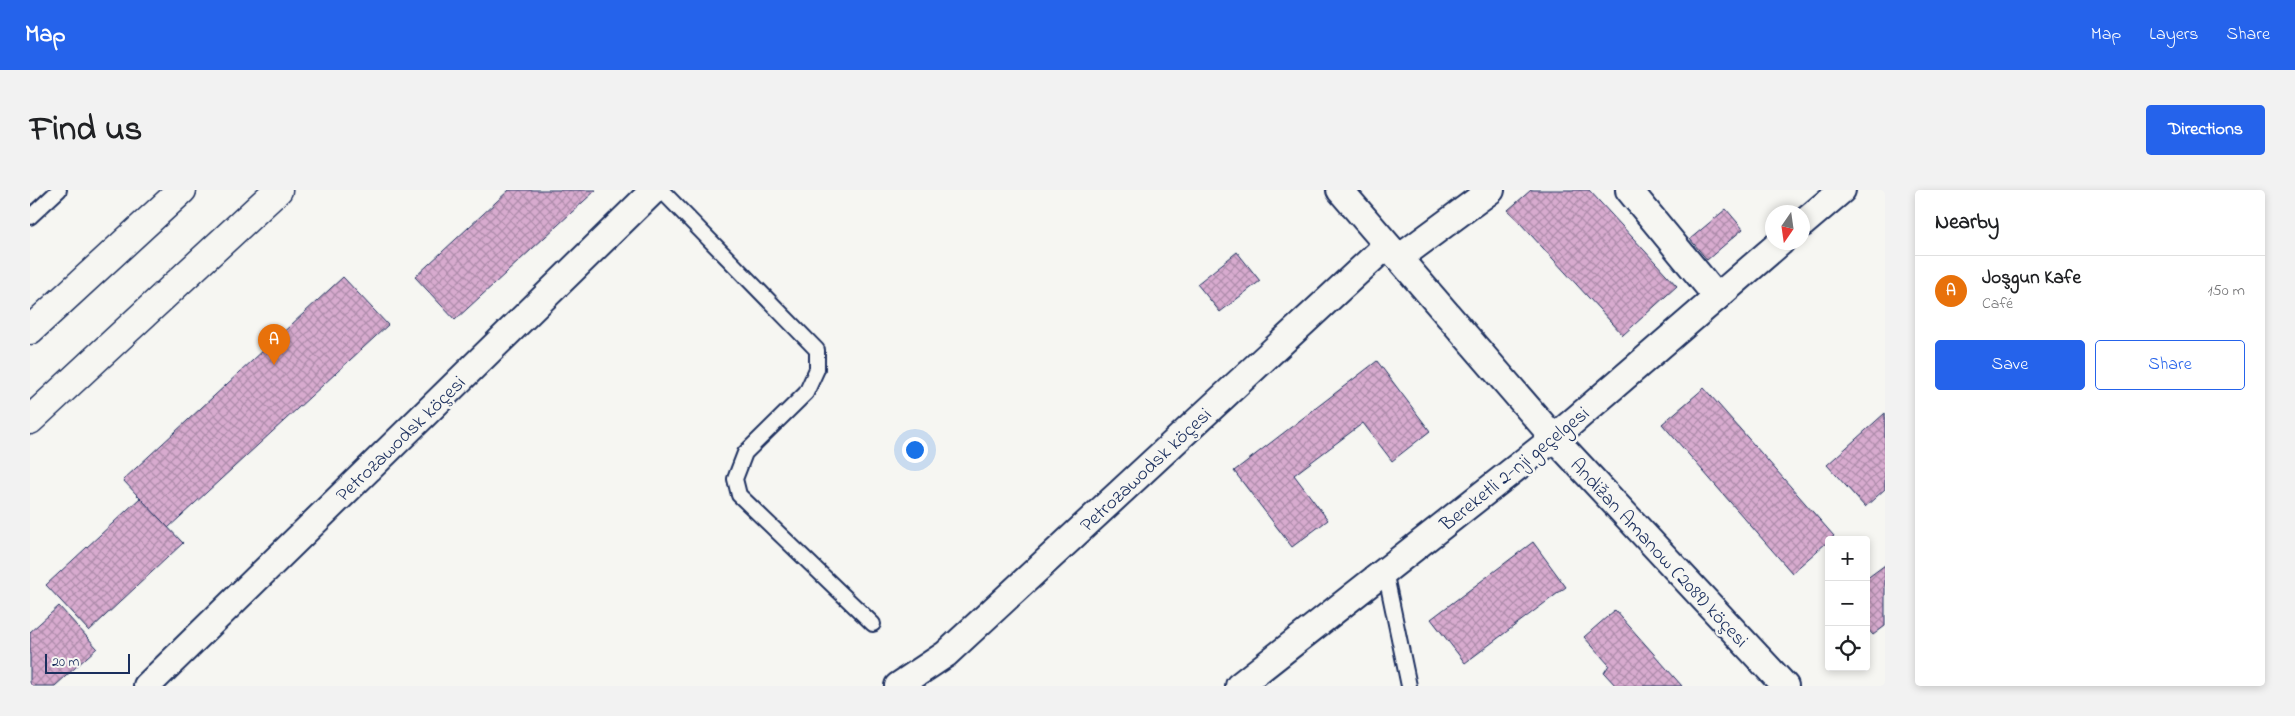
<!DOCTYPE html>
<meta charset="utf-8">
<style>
:root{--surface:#fff;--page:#f2f2f2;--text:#202124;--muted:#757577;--line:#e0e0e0;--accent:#2563eb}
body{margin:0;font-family:"Indie Flower",sans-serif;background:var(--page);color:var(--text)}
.controls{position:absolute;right:15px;bottom:15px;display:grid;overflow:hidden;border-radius:5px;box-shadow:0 2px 8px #0003}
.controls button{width:45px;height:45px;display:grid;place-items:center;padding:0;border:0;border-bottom:1px solid var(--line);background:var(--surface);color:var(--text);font:25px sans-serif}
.compass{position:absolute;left:1735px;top:15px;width:45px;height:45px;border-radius:50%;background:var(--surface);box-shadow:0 2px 8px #0003;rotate:193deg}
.scale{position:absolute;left:15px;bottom:12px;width:85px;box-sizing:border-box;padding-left:5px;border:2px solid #1b2f5e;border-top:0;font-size:14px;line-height:18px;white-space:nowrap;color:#1b2f5e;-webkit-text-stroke:4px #f6f6f2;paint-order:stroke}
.you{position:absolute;left:884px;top:259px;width:18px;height:18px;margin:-12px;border:4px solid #fff;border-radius:50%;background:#1a73e8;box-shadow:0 0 0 8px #1a73e833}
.badge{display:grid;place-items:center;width:32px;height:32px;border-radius:50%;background:var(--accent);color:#fff;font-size:16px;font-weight:700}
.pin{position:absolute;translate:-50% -41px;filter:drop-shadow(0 1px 2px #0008)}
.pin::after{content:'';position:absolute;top:26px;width:18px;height:15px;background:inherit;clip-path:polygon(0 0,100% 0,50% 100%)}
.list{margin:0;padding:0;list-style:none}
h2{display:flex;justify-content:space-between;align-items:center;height:65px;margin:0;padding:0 20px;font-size:21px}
h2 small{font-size:16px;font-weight:400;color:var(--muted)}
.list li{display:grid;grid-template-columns:32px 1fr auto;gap:15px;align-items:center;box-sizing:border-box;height:70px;padding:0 20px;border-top:1px solid var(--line)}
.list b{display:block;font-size:19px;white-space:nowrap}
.list p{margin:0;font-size:16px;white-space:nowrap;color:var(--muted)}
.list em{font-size:16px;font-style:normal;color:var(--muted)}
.actions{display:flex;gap:10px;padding:15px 20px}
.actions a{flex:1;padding:11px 0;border:1px solid var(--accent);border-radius:5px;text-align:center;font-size:18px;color:var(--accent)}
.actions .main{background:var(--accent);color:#fff}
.icon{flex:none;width:28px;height:28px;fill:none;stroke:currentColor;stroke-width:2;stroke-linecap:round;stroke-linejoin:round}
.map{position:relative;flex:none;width:1855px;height:496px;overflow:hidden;border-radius:5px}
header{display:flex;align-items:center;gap:30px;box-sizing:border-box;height:70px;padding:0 25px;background:var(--accent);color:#fff}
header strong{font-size:24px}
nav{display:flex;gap:28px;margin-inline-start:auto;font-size:18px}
.intro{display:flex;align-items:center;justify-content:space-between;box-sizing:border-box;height:120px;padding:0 30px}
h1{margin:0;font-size:35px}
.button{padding:12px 22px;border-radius:5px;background:var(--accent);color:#fff;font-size:18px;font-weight:700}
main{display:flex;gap:30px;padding:0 30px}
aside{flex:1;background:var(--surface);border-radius:5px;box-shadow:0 2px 8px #0003}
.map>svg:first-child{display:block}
</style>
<header>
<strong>Map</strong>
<nav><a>Map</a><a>Layers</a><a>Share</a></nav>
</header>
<div class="intro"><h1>Find us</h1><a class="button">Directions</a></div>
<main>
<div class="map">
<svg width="1855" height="496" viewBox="0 0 1855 496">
<defs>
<pattern id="building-cross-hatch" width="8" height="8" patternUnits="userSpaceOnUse" patternTransform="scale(1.25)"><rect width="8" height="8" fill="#d8abcf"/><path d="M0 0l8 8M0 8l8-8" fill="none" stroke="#ae8cab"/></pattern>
</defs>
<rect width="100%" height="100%" fill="#f6f6f2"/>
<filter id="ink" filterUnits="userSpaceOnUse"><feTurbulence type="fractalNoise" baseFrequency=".02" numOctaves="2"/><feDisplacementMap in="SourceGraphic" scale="10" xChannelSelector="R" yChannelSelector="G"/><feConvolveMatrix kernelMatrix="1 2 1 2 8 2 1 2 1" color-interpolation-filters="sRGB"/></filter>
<g filter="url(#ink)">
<!-- building -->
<g fill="url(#building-cross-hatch)" stroke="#1b2f5e">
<path d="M 479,0 L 566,0 L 425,130 L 385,87 Z"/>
<path d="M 1501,0 L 1559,0 L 1647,96 L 1593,145 L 1478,20 Z"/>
<path d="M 1696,19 L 1713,39 L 1677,70 L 1660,49 Z"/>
<path d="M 1207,62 L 1230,91 L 1190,122 L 1167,94 Z"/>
<path d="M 313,87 L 358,135 L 138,338 L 93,290 Z"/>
<path d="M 1347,171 L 1400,241 L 1362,271 L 1333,233 L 1264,285 L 1298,330 L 1262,357 L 1204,281 Z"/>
<path d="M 1674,198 L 1804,346 L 1762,383 L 1632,234 Z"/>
<path d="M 1855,223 L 1855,299 L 1835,317 L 1797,275 Z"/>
<path d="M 110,308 L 153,353 L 59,441 L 16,395 Z"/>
<path d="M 1503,352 L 1536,397 L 1435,473 L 1401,429 Z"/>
<path d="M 1855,375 L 1855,436 L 1843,445 L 1836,437 L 1836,389 Z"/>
<path d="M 29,416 L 67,458 L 25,496 L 0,496 L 0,442 Z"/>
<path d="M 1585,420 L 1652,496 L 1586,496 L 1574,483 L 1579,475 L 1554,447 Z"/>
</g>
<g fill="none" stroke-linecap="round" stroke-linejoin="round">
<defs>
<g id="service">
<path d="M 631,0 L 787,160 L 787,179 L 776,203 L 715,263 L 705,289 L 709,305 L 843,434"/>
<path d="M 0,27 L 29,0"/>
<path d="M 1355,381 L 1379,496"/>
</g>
<g id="minor">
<path d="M 1310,0 L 1524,248 L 1755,496"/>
<path d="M 1599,0 L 1687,107"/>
<path d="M 1772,34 L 1812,0"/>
<path d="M 1369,68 L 1461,0"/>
<path d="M 117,496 L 624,0"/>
<path d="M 868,496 L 916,464 L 1357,55"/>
<path d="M 1209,496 L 1524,248 L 1751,52"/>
</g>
<g id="primary">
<path d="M 0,140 L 152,0"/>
<path d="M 0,230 L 248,0"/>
</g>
</defs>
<!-- service casing -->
<use href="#service" stroke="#1b2f5e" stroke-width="18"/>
<!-- minor casing -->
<use href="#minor" stroke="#1b2f5e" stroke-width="30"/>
<!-- primary casing -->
<use href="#primary" stroke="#1b2f5e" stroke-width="31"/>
<!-- service -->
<use href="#service" stroke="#f6f6f2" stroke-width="14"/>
<!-- minor -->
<use href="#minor" stroke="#f6f6f2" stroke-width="26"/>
<!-- primary -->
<use href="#primary" stroke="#f6f6f2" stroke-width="28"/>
</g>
</g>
<g text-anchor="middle" stroke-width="5" stroke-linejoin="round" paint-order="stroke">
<!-- street labels -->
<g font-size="20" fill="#1b2f5e" stroke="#f6f6f2">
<text transform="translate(370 248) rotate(-44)" y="7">Petrozawodsk köçesi</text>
<text transform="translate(1484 278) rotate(-39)" y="7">Bereketli 2-nji geçelgesi</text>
<text transform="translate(1115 279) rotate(-43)" y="7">Petrozawodsk köçesi</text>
<text transform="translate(1630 362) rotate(47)" y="7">Andižan Amanow (2089) köçesi</text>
</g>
</g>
</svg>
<div class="controls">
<button>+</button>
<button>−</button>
<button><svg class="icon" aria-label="locate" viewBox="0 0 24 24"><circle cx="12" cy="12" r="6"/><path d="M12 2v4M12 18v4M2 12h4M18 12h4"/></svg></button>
</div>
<svg class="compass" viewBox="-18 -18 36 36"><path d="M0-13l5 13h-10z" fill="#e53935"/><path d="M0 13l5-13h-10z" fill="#757577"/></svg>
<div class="scale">20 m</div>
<div class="you"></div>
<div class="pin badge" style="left:244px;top:175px;background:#e8710a">A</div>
</div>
<aside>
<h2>Nearby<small></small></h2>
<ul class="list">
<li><span class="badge" style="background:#e8710a">A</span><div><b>Joşgun Kafe</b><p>Café</p></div><em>150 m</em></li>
</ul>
<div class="actions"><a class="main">Save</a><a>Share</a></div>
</aside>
</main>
